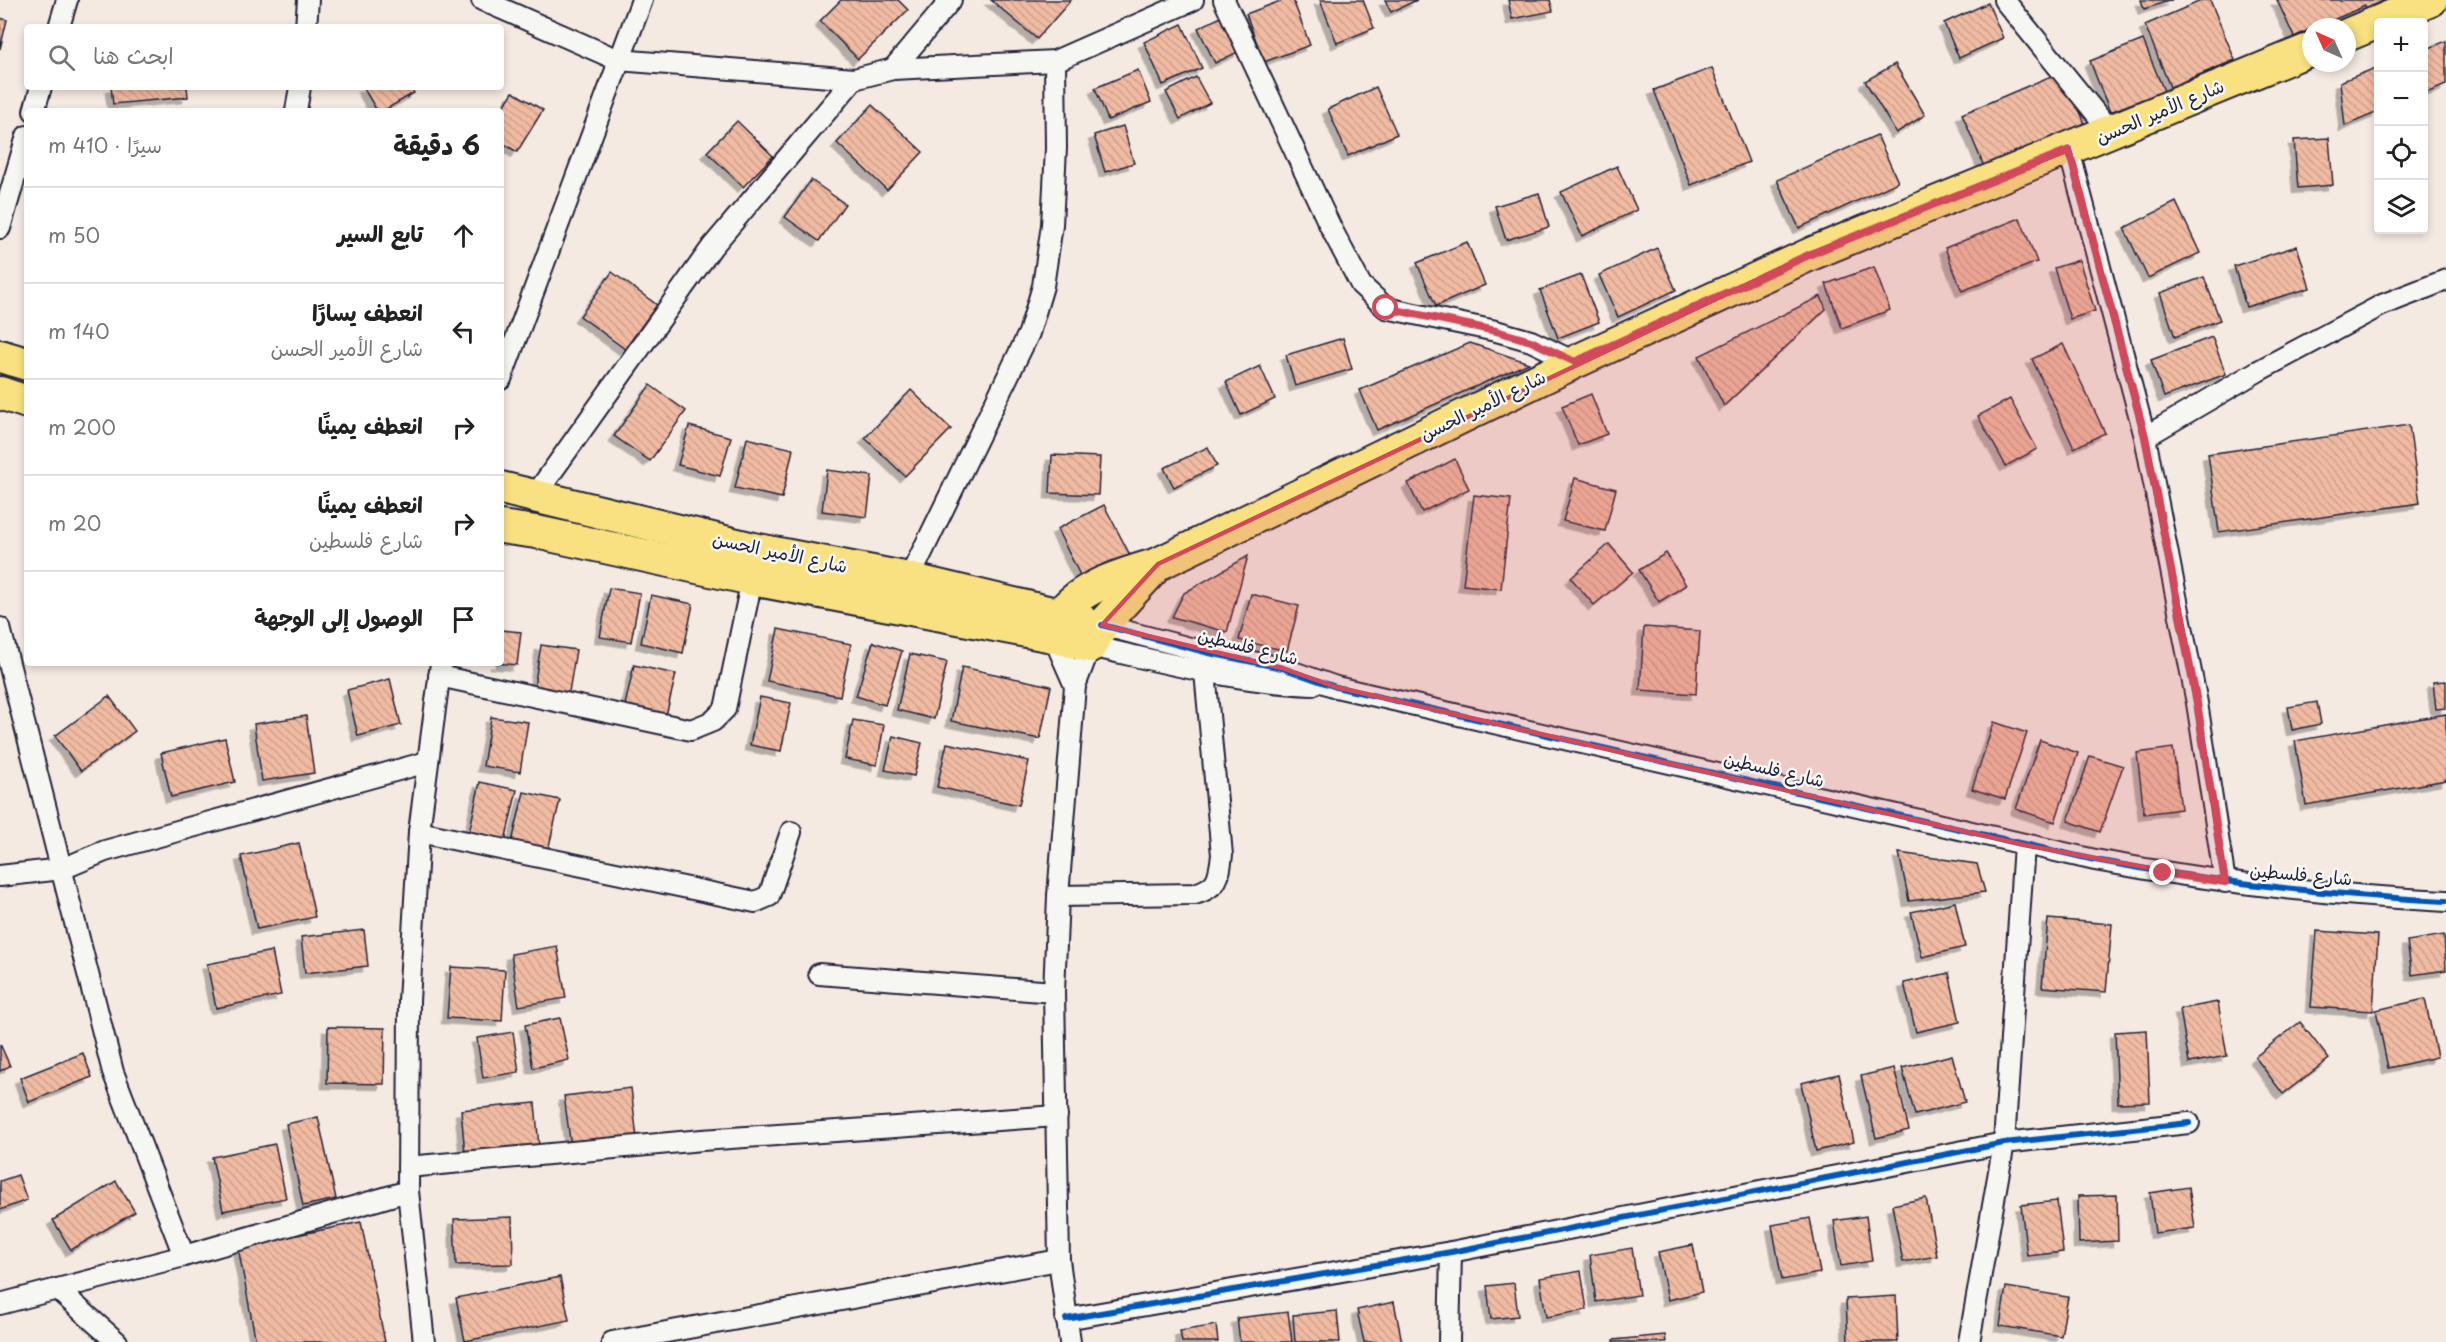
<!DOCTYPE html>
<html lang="ar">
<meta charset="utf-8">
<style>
:root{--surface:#fff;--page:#f2f2f2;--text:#222;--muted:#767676;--line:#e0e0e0}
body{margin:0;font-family:"Playpen Sans","Playpen Sans Arabic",sans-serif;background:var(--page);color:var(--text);direction:rtl}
.controls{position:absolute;right:18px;top:18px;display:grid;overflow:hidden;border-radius:6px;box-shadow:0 3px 9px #0003}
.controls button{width:54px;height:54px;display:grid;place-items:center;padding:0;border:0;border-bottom:2px solid var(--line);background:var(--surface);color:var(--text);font:30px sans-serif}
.compass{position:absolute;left:2302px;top:18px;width:54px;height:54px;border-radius:50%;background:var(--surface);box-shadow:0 3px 9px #0003;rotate:315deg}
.stop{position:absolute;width:18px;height:18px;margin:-14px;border:4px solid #d1495b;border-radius:50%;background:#fff}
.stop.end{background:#d1495b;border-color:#fff;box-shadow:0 2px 6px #0008}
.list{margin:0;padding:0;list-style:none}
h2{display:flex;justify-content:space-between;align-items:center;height:78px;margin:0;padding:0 24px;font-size:26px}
h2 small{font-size:20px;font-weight:400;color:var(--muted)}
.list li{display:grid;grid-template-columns:39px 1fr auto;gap:18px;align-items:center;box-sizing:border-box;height:96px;padding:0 24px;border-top:2px solid var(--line)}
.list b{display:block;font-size:22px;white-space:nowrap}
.list p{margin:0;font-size:20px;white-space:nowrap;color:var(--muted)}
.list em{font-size:20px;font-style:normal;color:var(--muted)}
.icon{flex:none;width:33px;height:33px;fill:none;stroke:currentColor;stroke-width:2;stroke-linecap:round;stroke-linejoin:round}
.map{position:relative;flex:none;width:2446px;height:1342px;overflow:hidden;direction:ltr}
.search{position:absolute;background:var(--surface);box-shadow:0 3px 9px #0003;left:24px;top:24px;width:480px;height:66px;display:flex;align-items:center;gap:15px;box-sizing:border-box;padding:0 21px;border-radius:6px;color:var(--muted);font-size:22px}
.panel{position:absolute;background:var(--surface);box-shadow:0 3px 9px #0003;left:24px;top:108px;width:480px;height:558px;border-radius:6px;direction:rtl}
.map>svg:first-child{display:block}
</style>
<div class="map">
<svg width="2446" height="1342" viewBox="0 0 2446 1342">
<defs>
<pattern id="building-back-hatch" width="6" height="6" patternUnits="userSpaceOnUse" patternTransform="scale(1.5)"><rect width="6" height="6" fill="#f0bba2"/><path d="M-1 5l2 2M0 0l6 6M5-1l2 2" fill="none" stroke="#cea08c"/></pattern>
<filter id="shadow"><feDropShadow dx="-5.5" dy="5.5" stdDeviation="0" flood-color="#0004"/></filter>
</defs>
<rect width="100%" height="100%" fill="#f5eae2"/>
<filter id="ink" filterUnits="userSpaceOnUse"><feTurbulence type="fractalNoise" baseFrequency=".0167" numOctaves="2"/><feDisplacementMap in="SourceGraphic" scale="12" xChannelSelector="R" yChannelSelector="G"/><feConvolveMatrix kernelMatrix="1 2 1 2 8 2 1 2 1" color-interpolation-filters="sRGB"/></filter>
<g filter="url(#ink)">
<!-- building -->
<g fill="url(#building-back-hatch)" stroke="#22223b" stroke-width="1.5" filter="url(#shadow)">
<path d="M 841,0 L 898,0 L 908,10 L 858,59 L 820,21 Z"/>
<path d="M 991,0 L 1071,0 L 1037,39 Z"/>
<path d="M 1283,0 L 1293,0 L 1310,45 L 1264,62 L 1246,14 Z"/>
<path d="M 1320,0 L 1363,0 L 1374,28 L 1337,43 Z"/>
<path d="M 1385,0 L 1417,0 L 1391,12 Z"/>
<path d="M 1508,0 L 1550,0 L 1553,11 L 1512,19 Z"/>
<path d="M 2141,0 L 2172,0 L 2144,9 Z"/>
<path d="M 2203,0 L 2210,0 L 2235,60 L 2170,87 L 2145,25 Z"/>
<path d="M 2277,0 L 2386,0 L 2366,9 L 2365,6 L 2317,27 L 2311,27 L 2311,29 L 2294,37 Z"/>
<path d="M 1988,3 L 2003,38 L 1959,58 L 1944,23 Z"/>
<path d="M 1223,16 L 1240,51 L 1215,63 L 1198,28 Z"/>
<path d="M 0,18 L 7,20 L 0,49 Z"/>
<path d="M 1182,24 L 1202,68 L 1163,85 L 1144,42 Z"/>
<path d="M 2143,40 L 2164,91 L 2110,112 L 2090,61 Z"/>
<path d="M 2446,41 L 2446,85 L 2424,94 L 2424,50 Z"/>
<path d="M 1895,64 L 1925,115 L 1896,133 L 1865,81 Z"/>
<path d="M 2378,67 L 2378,112 L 2345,126 L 2340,82 Z"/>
<path d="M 1712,68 L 1749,162 L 1691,185 L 1654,90 Z"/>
<path d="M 1138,70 L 1151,102 L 1108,120 L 1095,88 Z"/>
<path d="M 2063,71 L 2086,126 L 1985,169 L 1962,114 Z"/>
<path d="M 1196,77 L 1210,103 L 1180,119 L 1166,92 Z"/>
<path d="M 111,87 L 187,87 L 188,97 L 113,104 Z"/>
<path d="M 363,87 L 410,87 L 414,93 L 383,111 L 377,111 Z"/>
<path d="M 1376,87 L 1397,134 L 1348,156 L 1328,109 Z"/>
<path d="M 513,92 L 543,110 L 517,152 L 501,142 L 501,111 Z"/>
<path d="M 872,105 L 923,152 L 887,190 L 837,143 Z"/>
<path d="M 737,121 L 773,156 L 743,187 L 707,152 Z"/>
<path d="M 1123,126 L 1134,163 L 1105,172 L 1094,135 Z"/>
<path d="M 1877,135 L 1898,182 L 1799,228 L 1777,180 Z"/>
<path d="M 2329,138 L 2333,185 L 2298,188 L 2294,140 Z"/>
<path d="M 1617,166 L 1637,210 L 1582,236 L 1561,192 Z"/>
<path d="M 811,180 L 845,204 L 819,241 L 785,217 Z"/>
<path d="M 1539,193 L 1549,227 L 1506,240 L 1495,206 Z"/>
<path d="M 2176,202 L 2200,253 L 2148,278 L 2124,228 Z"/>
<path d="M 2020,218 L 2037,262 L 1962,291 L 1945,248 Z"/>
<path d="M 1467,242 L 1485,285 L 1436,306 L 1417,263 Z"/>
<path d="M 2297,246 L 2310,288 L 2246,307 L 2234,266 Z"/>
<path d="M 1657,248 L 1676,290 L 1618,317 L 1599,275 Z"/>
<path d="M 2079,260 L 2095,311 L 2070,319 L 2054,268 Z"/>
<path d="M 1874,267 L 1890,310 L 1842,328 L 1826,284 Z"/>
<path d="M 612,272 L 657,305 L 625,349 L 580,316 Z"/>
<path d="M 1581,275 L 1599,322 L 1558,338 L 1540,290 Z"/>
<path d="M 2204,277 L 2220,320 L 2175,337 L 2160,293 Z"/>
<path d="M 1821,296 L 1826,309 L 1724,406 L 1699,356 Z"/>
<path d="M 2212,337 L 2226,374 L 2164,397 L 2151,360 Z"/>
<path d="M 1343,338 L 1352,369 L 1295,386 L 1286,355 Z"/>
<path d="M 1470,343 L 1529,363 L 1377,430 L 1360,390 Z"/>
<path d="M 2063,344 L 2105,433 L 2074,448 L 2032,359 Z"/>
<path d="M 1260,366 L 1275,399 L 1241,415 L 1226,382 Z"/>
<path d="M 650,385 L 686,411 L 650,461 L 614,436 Z"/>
<path d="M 911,390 L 951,429 L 905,476 L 865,438 Z"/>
<path d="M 1591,394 L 1607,434 L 1578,445 L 1562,406 Z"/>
<path d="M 2010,399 L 2037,449 L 2006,466 L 1978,416 Z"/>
<path d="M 2409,425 L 2420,503 L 2219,532 L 2208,454 Z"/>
<path d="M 689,426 L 731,437 L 720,476 L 678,465 Z"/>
<path d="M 747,438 L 793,449 L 782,498 L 735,488 Z"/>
<path d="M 1208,447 L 1217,466 L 1174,487 L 1164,468 Z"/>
<path d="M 1052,455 L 1100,457 L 1098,495 L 1050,493 Z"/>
<path d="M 1455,459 L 1469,489 L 1422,512 L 1408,483 Z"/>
<path d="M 827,470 L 872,476 L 867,517 L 822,511 Z"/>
<path d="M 1575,478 L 1616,489 L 1605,531 L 1563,521 Z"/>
<path d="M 1474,495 L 1511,499 L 1501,589 L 1463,585 Z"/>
<path d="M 1104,505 L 1132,559 L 1084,583 L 1057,529 Z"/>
<path d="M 1609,544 L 1633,572 L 1594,605 L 1571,578 Z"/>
<path d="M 1666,553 L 1686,585 L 1659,602 L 1639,570 Z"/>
<path d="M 1248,556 L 1227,632 L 1172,617 L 1184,593 Z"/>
<path d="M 609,588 L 640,593 L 631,642 L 600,637 Z"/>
<path d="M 1251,594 L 1299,606 L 1287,651 L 1239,640 Z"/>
<path d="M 651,595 L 693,604 L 683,653 L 641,643 Z"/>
<path d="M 1644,627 L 1700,631 L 1696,694 L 1640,690 Z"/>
<path d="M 778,629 L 851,644 L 840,696 L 767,681 Z"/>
<path d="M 501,630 L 521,632 L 517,665 L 495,663 L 501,663 Z"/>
<path d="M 873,642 L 902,651 L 885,705 L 856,696 Z"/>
<path d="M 541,645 L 576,650 L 568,698 L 533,693 Z"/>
<path d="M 910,654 L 947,662 L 934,719 L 897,710 Z"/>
<path d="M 634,665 L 676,674 L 664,724 L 623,714 Z"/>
<path d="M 962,667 L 1051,686 L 1040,739 L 951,721 Z"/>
<path d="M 390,679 L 401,725 L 358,736 L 347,690 Z"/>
<path d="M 2446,681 L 2446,708 L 2436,709 L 2433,682 Z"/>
<path d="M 109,696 L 135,731 L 81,771 L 55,736 Z"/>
<path d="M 760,697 L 791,703 L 781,751 L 750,745 Z"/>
<path d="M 2317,702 L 2321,724 L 2292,730 L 2288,707 Z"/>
<path d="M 2446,714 L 2446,780 L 2306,805 L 2295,741 Z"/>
<path d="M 306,716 L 314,773 L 262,781 L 254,724 Z"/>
<path d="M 491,717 L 528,722 L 520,772 L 483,766 Z"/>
<path d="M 853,720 L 884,725 L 877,765 L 845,759 Z"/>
<path d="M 1994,722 L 2027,733 L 2005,799 L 1972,789 Z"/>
<path d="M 893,736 L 922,743 L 914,776 L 885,770 Z"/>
<path d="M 225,738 L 235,782 L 171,797 L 161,753 Z"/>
<path d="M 2040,740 L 2078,753 L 2055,822 L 2016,809 Z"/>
<path d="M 947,743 L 1029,761 L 1019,805 L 937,787 Z"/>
<path d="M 2173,748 L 2181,809 L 2144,814 L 2137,753 Z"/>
<path d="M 2090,756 L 2123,766 L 2100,832 L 2068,821 Z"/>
<path d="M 480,782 L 517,790 L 505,841 L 469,833 Z"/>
<path d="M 524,792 L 560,800 L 548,850 L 512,842 Z"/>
<path d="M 299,843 L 315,917 L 257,929 L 241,856 Z"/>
<path d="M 1899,853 L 1977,864 L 1985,892 L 1909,901 Z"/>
<path d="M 1955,902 L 1965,947 L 1922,957 L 1911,912 Z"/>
<path d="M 2048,919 L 2112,924 L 2106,992 L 2042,987 Z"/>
<path d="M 364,930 L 368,966 L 305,973 L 301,937 Z"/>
<path d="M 2317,931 L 2378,935 L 2373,1011 L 2311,1007 Z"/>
<path d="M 2444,935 L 2446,970 L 2412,975 L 2407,941 Z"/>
<path d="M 557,946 L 566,998 L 519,1006 L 511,954 Z"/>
<path d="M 272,951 L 281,995 L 216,1008 L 207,964 Z"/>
<path d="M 451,967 L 505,970 L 502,1021 L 447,1018 Z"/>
<path d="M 1949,973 L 1960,1022 L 1916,1032 L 1904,983 Z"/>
<path d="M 2425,999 L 2437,1057 L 2388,1068 L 2376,1010 Z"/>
<path d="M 2218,1002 L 2227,1056 L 2189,1063 L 2180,1009 Z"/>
<path d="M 560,1018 L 569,1060 L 533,1068 L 525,1025 Z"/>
<path d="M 2300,1022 L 2329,1059 L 2283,1094 L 2255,1057 Z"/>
<path d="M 328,1027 L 385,1028 L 384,1084 L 327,1083 Z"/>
<path d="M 2147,1030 L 2150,1102 L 2118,1103 L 2115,1032 Z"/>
<path d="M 513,1032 L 519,1072 L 483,1078 L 477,1038 Z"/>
<path d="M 0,1044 L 10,1066 L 0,1071 Z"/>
<path d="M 83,1053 L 92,1077 L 29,1102 L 20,1078 Z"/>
<path d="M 1952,1055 L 1965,1102 L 1915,1115 L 1902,1068 Z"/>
<path d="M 1894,1068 L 1909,1130 L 1876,1138 L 1861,1076 Z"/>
<path d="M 1839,1074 L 1854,1142 L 1816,1151 L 1801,1083 Z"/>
<path d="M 631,1088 L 637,1138 L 571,1147 L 564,1096 Z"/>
<path d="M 535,1103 L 539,1147 L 465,1154 L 461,1110 Z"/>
<path d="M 318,1117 L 336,1199 L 303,1206 L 286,1124 Z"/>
<path d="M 275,1144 L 286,1198 L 223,1211 L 212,1157 Z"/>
<path d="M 18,1175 L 27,1200 L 0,1210 L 0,1181 Z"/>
<path d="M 116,1181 L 135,1212 L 71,1250 L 53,1220 Z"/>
<path d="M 2189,1187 L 2195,1228 L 2155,1233 L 2150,1193 Z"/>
<path d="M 2117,1195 L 2118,1241 L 2079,1243 L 2078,1196 Z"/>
<path d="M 1926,1198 L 1937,1256 L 1903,1262 L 1892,1205 Z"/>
<path d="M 2057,1201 L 2063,1252 L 2027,1256 L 2021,1205 Z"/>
<path d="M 1866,1216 L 1872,1261 L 1841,1266 L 1834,1221 Z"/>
<path d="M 512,1217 L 513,1264 L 456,1265 L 454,1219 Z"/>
<path d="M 1810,1218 L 1820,1273 L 1782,1280 L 1772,1225 Z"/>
<path d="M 361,1222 L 385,1342 L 256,1342 L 238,1247 Z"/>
<path d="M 1693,1245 L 1702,1292 L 1668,1300 L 1658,1252 Z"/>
<path d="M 1632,1248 L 1639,1295 L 1596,1302 L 1590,1255 Z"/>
<path d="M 1581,1271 L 1587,1310 L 1546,1317 L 1540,1278 Z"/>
<path d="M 560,1277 L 569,1320 L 465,1341 L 456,1298 Z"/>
<path d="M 1514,1283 L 1518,1316 L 1491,1319 L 1487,1286 Z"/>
<path d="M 2006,1287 L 2068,1297 L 2061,1336 L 2000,1326 Z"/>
<path d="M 1896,1296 L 1898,1342 L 1848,1342 L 1846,1299 Z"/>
<path d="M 1394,1302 L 1402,1342 L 1364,1342 L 1357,1310 Z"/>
<path d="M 1337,1311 L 1340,1342 L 1295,1342 L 1293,1315 Z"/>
<path d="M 1288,1312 L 1292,1342 L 1240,1342 L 1237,1318 Z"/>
<path d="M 1216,1325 L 1218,1342 L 1182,1342 L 1180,1331 Z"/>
<path d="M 1665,1335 L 1666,1342 L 1613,1342 L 1613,1340 Z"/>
</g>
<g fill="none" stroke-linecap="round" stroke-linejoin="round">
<defs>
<g id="street">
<path d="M 482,0 L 618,60 L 854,79 L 893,69 L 1055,61 L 1193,0"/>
<path d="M 1224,0 L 1331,228 L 1361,285 L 1386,308 L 1496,331 L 1531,341 L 1575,362"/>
<path d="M 2004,0 L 2111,132"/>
<path d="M 59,27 L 67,0"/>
<path d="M 306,27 L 308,0"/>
<path d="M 893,69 L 951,0"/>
<path d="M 34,111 L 41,87"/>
<path d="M 296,111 L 300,87"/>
<path d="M 2069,150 L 2145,437 L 2197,703 L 2225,882"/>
<path d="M 0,228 L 27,136"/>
<path d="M 501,379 L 642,0"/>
<path d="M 2145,437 L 2258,371 L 2382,305 L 2446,280"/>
<path d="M 534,497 L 712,247 L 854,79"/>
<path d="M 909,579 L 1029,333 L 1043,286 L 1052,225 L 1056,148 L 1055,61"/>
<path d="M 1102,625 L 1209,653 L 1282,668 L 1336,687 L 2095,860 C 2212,882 2328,895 2446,901"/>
<path d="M 0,628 L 113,1072 L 184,1256"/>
<path d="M 1053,636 L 1075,686"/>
<path d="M 439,676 L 691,730 L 713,721 L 725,709 L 752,579"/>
<path d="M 419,832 L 755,902 L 769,896 L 791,832"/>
<path d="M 0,876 L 62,869 L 105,851 L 427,762"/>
<path d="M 1058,896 L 1195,894 C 1218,887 1219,878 1222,855 L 1205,672"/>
<path d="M 819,974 L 1054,992"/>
<path d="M 408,1167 L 702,1140 L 1057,1116"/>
<path d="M 57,1289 L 117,1342"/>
<path d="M 0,1304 L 184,1256 L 408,1191"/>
<path d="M 1066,1319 L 1451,1252 L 2004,1143 L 2189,1123"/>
<path d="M 424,1342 L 408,1191 L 409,1001 L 419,832 L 441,663"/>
<path d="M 612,1342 L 1059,1260"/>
<path d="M 1070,1342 L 1059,1260 L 1054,992 L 1058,896 L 1075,686 L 1090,646 C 1163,662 1237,682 1312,685"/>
<path d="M 1449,1342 L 1451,1252"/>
<path d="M 1969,1342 L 2004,1143 L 2024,845"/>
</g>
<g id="primary">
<path d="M 2347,35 L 2431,0"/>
<path d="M 0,356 L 27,364"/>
<path d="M 0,393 L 27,402"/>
<path d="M 501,488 L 758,550 L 909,579 L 1081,620"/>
<path d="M 501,527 L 536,532 L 752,579 L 1053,636 L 1090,646 L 1102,625 L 1157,565"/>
<path d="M 1053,636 C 1055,629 1057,620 1061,614 C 1080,586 1128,573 1158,564 L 1575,362 L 1813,253 L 2311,49"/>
</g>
</defs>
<!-- street casing -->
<use href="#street" stroke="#22223b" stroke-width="24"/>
<!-- primary casing -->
<use href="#primary" stroke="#22223b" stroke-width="36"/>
<!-- street -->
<use href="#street" stroke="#f6f6f2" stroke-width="20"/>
<!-- primary -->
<use href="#primary" stroke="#f9e181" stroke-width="32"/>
<defs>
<g id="cycleway">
<path d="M 2069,150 L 2145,437 L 2197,703 L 2225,882"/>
<path d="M 1102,625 L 1209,653 L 1282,668 L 1336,687 L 2095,860 C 2212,882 2328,895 2446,901"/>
<path d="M 1066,1319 L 1451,1252 L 2004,1143 L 2189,1123"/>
</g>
</defs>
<!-- cycleway casing -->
<use href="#cycleway" stroke="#f6f6f2" stroke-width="10"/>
<!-- cycleway -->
<use href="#cycleway" stroke="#0057b8" stroke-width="6"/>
</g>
</g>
<g fill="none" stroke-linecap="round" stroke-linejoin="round" filter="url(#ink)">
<!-- route -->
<path stroke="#d1495b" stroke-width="8" d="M 1386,308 L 1496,331 L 1531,341 L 1575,362 L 1813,253 L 2069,150 L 2145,437 L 2197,703 L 2225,882 L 2163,873"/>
</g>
<!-- marked area -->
<path fill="#d1495b" fill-opacity="0.2" stroke="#d1495b" stroke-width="4.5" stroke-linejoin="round" d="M 2069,150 L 2145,437 L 2197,703 L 2225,882 L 2024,845 L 1336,687 L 1282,668 L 1102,625 L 1158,564 L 1813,253 Z"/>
<g text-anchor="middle" stroke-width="5" stroke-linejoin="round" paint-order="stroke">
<!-- street labels -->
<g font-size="18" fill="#22223b" stroke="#f6f6f2">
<text transform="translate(2160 112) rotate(-23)" y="6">شارع الأمير الحسن</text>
<text transform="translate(1483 406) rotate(-26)" y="6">شارع الأمير الحسن</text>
<text transform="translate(780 553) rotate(12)" y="6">شارع الأمير الحسن</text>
<text transform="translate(1248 647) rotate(14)" y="6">شارع فلسطين</text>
<text transform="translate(1774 770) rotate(13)" y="6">شارع فلسطين</text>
<text transform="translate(2301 875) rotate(5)" y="6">شارع فلسطين</text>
</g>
</g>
</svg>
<div class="controls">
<button>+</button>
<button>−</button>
<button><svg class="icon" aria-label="locate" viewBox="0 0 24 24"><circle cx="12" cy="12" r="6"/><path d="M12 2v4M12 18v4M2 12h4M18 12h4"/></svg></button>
<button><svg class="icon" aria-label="layers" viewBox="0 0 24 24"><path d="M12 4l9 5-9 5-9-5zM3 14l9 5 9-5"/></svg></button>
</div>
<svg class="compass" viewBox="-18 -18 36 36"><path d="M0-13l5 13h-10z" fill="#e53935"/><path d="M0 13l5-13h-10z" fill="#767676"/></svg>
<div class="stop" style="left:1386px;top:308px"></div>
<div class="stop end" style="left:2163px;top:873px"></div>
<div class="search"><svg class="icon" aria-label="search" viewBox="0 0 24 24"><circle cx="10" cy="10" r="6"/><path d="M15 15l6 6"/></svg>ابحث هنا</div>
<section class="panel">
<h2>6 دقيقة<small>سيرًا · 410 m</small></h2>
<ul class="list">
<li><svg class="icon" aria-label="ahead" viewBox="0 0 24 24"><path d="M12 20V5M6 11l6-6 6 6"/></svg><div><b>تابع السير</b></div><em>50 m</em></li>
<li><svg class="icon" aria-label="left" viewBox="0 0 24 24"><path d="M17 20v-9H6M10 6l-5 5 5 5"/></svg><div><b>انعطف يسارًا</b><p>شارع الأمير الحسن</p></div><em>140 m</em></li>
<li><svg class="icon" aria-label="right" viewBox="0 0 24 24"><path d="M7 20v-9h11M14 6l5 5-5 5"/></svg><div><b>انعطف يمينًا</b></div><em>200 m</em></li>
<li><svg class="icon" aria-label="right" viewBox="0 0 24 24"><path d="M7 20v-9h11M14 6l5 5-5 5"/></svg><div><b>انعطف يمينًا</b><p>شارع فلسطين</p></div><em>20 m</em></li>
<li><svg class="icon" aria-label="arrive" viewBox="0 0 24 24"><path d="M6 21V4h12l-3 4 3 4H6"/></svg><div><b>الوصول إلى الوجهة</b></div></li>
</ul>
</section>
</div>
